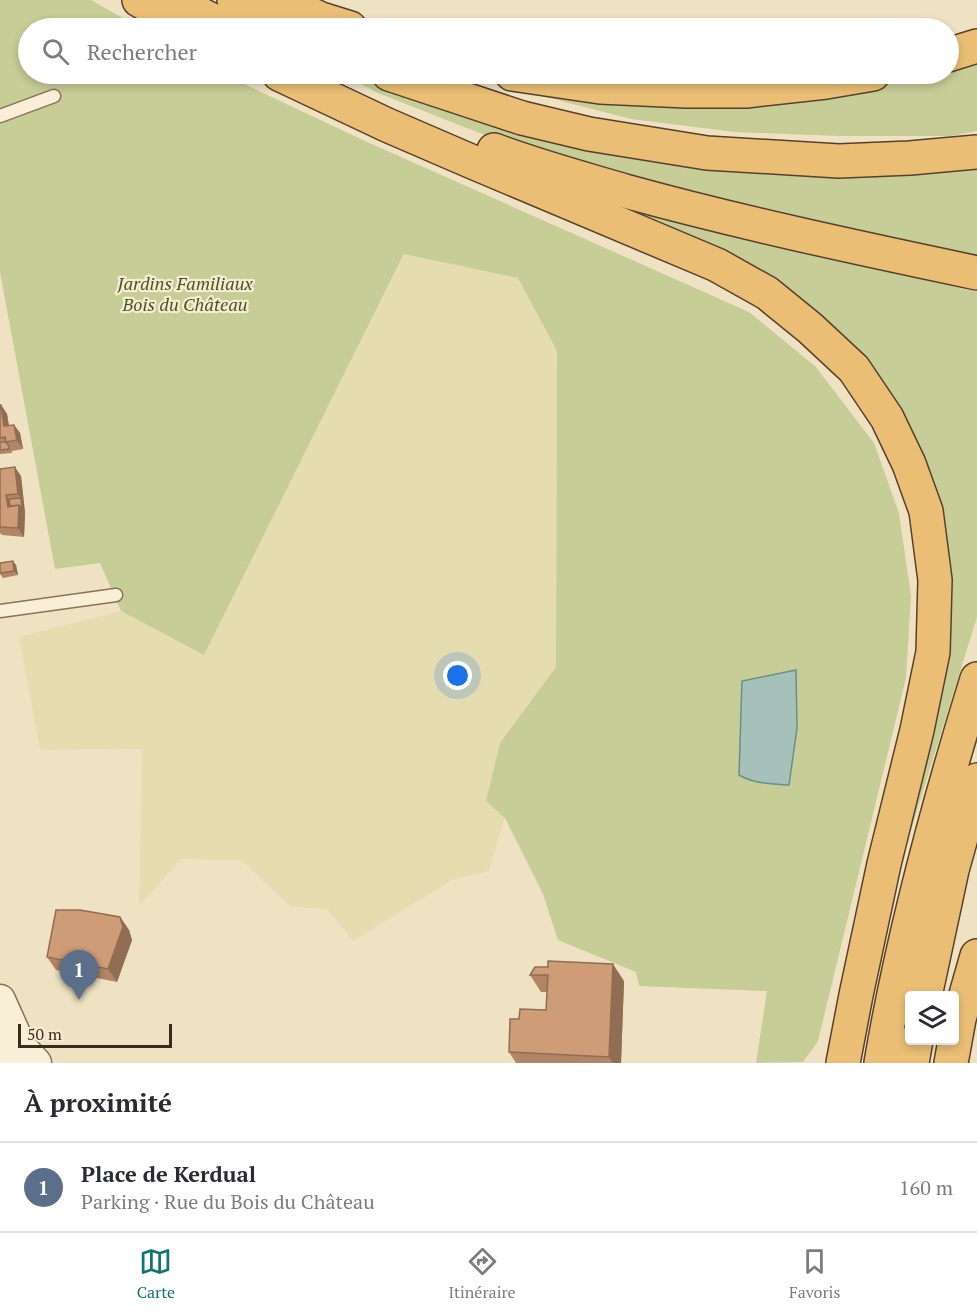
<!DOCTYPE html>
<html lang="fr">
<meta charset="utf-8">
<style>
:root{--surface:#fff;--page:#f7f7f7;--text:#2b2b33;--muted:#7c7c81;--line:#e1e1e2;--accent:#0f766e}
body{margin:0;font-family:"PT Serif",serif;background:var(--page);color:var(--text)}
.controls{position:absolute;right:18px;bottom:18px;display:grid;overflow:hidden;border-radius:6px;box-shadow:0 3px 9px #0003}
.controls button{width:54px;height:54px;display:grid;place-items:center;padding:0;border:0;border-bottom:2px solid var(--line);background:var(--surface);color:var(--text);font:30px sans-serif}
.scale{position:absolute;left:18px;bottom:15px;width:154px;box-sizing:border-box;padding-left:6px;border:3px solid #392b1d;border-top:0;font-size:16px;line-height:21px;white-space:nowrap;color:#392b1d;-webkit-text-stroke:4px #f6ecd2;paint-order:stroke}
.you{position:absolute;left:458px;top:676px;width:21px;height:21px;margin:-15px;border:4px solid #fff;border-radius:50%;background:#1a73e8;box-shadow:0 0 0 9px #1a73e833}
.badge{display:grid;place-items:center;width:39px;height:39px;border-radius:50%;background:var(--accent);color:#fff;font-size:20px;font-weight:700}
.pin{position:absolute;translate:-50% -50px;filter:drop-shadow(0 2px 3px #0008)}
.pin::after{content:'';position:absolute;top:32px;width:21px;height:18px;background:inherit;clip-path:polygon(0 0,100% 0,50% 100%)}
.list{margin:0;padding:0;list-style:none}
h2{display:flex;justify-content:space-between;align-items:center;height:78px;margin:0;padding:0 24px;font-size:26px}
h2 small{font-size:20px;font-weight:400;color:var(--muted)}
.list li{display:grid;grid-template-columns:39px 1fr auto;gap:18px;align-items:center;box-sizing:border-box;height:90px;padding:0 24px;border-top:2px solid var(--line)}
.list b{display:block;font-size:22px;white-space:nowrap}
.list p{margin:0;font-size:20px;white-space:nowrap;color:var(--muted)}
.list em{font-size:20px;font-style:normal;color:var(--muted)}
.icon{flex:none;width:33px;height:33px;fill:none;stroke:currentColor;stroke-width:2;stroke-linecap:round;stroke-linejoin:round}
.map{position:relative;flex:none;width:977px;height:1063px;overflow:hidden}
.search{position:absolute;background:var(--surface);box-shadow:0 3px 9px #0003;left:18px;right:18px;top:18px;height:66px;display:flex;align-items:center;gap:15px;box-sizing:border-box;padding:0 21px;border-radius:33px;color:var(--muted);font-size:22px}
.sheet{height:168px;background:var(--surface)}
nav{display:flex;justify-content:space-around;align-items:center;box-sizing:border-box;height:84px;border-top:2px solid var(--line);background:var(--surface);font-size:16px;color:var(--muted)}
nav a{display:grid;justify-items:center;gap:3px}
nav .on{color:var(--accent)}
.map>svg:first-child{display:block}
</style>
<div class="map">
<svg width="977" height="1063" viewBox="0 0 977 1063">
<rect width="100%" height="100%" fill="#efe2c2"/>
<!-- farmland -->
<path fill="#e5ddb0" d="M 405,254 L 518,278 L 557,351 L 556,668 L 500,743 L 487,801 L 505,818 L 489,871 L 452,880 L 353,941 L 327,909 L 291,907 L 241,860 L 181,859 L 139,907 L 142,749 L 40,750 L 19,637 L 121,611 L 204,654 Z"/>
<!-- green -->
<g fill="#c6cd96">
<path d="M 0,0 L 91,0 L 140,28 L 28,28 L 28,74 L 223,74 L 365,141 L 749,312 L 815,366 L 874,443 L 899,513 L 911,596 L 906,678 L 818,1041 L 803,1062 L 756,1063 L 767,991 L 639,986 L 636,972 L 558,940 L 543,894 L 505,818 L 486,801 L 500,743 L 556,667 L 557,351 L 518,278 L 404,254 L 204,655 L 121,611 L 100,563 L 55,569 L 0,272 Z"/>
<path d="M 977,55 L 977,131 L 950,136 L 838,136 L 735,132 L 631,119 L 457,74 L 618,97 L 772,98 L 901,78 L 917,74 L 948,74 L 949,64 Z"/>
<path d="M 342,74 L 357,74 L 388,87 L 538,136 L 977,167 L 977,262 L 530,153 L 378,93 Z"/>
<path d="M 590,194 L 766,243 L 977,292 L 977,617 L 902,859 L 948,636 L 946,528 L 905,425 L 868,368 Z"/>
</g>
<!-- water -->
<path fill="#a5c1b9" stroke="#6b9087" stroke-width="1.5" d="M 796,670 L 797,728 L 789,785 C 772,784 754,784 739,775 L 742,681 Z"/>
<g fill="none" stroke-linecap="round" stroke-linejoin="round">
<defs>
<g id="service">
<path d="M 0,116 L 54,96"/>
<path d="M 0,611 L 116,595"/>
</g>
<path id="minor" d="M 1,1021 C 5,1035 9,1049 7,1063"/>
<path id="tertiary" d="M 0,1000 L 21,1047 L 36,1063"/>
<g id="trunk">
<path d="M 139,0 L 189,28"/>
<path d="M 173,0 L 227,28"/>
<path d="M 234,0 L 292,28"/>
<path d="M 280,0 L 321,19 L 350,28"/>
<path d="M 948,55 L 977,46"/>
<path d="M 279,74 L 387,125 L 475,163 L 717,265 L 767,293 L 810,328 L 854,369 L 887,418 L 909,464 L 926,511 L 935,580 L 933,652 L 917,730 L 884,864 L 856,995 L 843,1063"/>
<path d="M 389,74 L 522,118 L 589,134 L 707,153 L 839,161 L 910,158 L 977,152"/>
<path d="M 512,74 L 600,87 L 686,91 L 746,91 L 826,82 L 873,74"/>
<path d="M 494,150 C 536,166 581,178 625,191 C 741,223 859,248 977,273"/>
<path d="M 925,996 L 952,870 L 977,780"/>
<path d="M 881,1063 C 903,933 938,805 977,679"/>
<path d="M 912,1063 L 916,1040"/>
<path d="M 951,1063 L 959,1019 L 977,956"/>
</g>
</defs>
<!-- service casing -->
<use href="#service" stroke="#897359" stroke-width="15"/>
<!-- minor casing -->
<use href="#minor" stroke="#897359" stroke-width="27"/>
<!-- tertiary casing -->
<use href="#tertiary" stroke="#897359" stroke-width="33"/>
<!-- trunk casing -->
<use href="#trunk" stroke="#57412d" stroke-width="36"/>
<!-- service -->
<use href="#service" stroke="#f9efd6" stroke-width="12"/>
<!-- minor -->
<use href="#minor" stroke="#f9efd6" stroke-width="24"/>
<!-- tertiary -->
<use href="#tertiary" stroke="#f9efd6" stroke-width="30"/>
<!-- trunk -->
<use href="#trunk" stroke="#eabe75" stroke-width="33"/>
</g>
<!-- wall -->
<g fill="#b18666">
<path d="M 0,405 L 1,405 L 7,414 L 9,425 L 14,425 L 20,433 L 23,449 L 12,451 L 12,453 L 0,454 Z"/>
<path d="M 0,469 L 21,476 L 25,513 L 24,537 L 2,535 L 0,533 Z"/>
<path d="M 0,563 L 16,565 L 18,575 L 3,578 L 0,574 Z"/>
<path d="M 120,917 L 129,930 L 132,940 L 117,982 L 56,970 L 47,957 Z"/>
<path d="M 535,967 L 624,981 L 621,1063 L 516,1063 L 509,1052 L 546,1010 L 547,992 L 541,992 L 530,975 Z"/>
</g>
<!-- shaded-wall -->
<g fill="#906d53">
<path d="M 1,405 L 7,414 L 10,435 L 4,426 Z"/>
<path d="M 14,425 L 20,433 L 23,449 L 17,440 Z"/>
<path d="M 15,467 L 21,476 L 25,513 L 22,509 L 21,498 L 18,494 Z"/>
<path d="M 6,495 L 12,504 L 13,510 L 8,507 Z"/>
<path d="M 19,505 L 25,513 L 24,537 L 18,528 Z"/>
<path d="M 13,561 L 16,565 L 18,575 L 14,571 Z"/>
<path d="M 120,917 L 129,930 L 132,940 L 117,982 L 108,969 Z"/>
<path d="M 613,964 L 624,981 L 621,1063 L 613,1063 L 609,1057 Z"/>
</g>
<!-- building -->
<g fill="#ce9c77" stroke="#906d53" stroke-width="1.5">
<path d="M 0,405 L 1,405 L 4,426 L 14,425 L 17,440 L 6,442 L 5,437 L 0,438 Z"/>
<path d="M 0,442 L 6,442 L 9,446 L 9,449 L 0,450 Z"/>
<path d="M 15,467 L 18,494 L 6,495 L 8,507 L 19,505 L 18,528 L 0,527 L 0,469 Z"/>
<path d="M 21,498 L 22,509 L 19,505 L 10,506 L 9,499 Z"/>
<path d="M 13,561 L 14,571 L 0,573 L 0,563 Z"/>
<path d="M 56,910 L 80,910 L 120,917 L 123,927 L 108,969 L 47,957 Z"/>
<path d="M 548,961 L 613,964 L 609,1057 L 509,1052 L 510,1019 L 519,1019 L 520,1009 L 546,1010 L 548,975 L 530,975 L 535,967 L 548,967 Z"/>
</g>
<g text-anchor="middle" stroke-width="4.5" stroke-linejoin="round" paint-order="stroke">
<!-- park labels -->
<g font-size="18" font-style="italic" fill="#485524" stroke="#f6ecd2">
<text x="185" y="290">Jardins Familiaux<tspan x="185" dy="21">Bois du Château</tspan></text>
</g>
</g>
</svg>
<div class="controls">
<button><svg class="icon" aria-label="layers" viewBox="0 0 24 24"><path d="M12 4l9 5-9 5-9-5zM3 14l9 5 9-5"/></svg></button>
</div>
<div class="scale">50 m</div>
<div class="you"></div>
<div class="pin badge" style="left:79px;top:1000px;background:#5c6f8a">1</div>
<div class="search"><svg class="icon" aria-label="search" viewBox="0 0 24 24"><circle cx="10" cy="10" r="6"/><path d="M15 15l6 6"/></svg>Rechercher</div>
</div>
<section class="sheet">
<h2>À proximité<small></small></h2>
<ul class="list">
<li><span class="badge" style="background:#5c6f8a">1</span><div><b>Place de Kerdual</b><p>Parking · Rue du Bois du Château</p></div><em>160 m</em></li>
</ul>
</section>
<nav>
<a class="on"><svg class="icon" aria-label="map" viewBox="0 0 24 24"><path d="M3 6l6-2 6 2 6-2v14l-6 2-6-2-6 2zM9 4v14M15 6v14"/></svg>Carte</a>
<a><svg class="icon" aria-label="directions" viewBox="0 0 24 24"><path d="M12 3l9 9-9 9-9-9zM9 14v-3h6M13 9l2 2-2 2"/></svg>Itinéraire</a>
<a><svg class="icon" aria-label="saved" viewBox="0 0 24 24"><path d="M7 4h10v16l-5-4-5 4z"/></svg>Favoris</a>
</nav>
